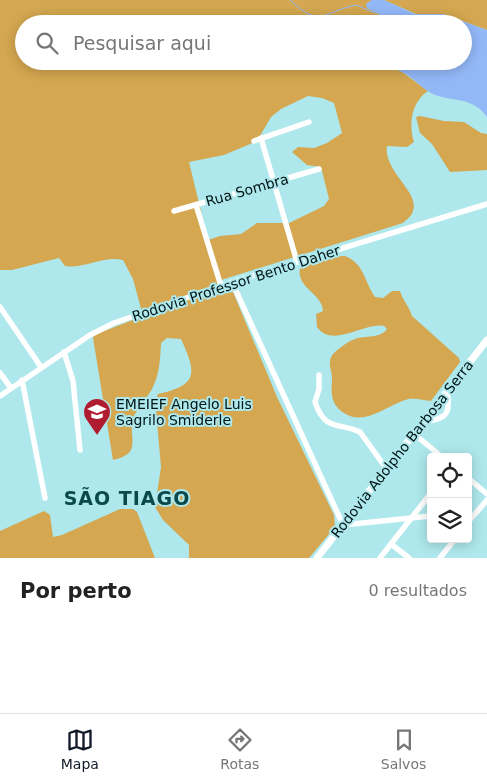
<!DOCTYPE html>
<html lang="pt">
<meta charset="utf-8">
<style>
:root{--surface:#fff;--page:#f6f6f6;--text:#222;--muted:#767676;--line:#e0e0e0;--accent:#111827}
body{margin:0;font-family:"DejaVu Sans",sans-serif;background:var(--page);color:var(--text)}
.controls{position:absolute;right:15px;bottom:15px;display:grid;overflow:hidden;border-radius:5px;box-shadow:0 2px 12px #0003}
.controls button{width:45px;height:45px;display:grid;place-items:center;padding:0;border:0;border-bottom:1px solid var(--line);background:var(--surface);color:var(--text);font:25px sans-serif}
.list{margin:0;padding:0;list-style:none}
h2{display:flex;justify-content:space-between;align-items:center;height:65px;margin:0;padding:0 20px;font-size:21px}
h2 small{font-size:16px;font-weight:400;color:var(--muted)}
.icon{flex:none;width:28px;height:28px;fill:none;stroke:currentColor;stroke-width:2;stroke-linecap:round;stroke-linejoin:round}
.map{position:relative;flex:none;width:487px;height:558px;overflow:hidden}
.search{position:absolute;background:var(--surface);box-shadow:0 2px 12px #0003;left:15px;right:15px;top:15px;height:55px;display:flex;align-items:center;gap:12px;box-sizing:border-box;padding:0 18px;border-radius:28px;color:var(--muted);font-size:19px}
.sheet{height:155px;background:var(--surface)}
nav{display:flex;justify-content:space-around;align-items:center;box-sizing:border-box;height:70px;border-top:1px solid var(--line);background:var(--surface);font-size:14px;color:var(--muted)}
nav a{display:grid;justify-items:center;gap:2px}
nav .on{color:var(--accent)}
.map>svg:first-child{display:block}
</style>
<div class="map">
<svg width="487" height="558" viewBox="0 0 487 558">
<rect width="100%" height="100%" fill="#aee8ec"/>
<!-- green -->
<g fill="#d4a750" fill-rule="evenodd">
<path d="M 0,0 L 372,0 L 366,4 L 382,16 L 387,24 L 24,24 L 24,61 L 381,61 L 388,67 L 401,71 L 428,91 C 412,101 408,124 414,142 L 407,147 L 387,146 C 383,171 420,192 413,211 C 412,216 406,220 403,223 L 218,281 L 222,291 L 233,292 L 277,397 L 334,515 L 335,527 L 309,558 L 189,558 L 189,545 L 163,520 L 155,507 L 161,467 L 155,400 L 158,394 C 198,385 197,374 181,339 L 167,338 L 161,343 C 160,360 160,373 152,389 C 149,395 134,414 133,418 C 128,438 143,454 113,460 L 93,338 L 94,335 L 143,316 L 133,279 L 123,260 C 104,255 84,269 65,266 L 59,258 L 12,270 L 0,270 ZM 308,96 L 322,98 L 334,103 L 342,133 L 327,143 L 314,148 L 298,147 L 292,152 L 307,165 L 321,167 L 329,199 L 324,206 L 289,223 L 257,223 L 241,234 L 220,236 L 208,240 L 189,162 L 224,155 L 257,141 L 271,117 L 281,109 Z"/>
<path d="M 384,0 L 487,0 L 487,30 L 443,14 L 416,14 Z"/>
<path d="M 420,116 L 444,121 L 464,122 L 481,133 L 487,134 L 487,170 L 450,172 L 432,144 L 420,133 L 416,117 Z"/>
<path d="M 345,256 C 364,263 365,283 375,297 L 383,298 L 392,291 L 400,291 C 403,301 409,306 412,316 L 459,358 L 460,362 L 431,401 C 423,400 413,397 405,400 C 385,407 364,426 344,413 C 331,405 331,393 332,380 C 333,371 326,363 333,354 C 339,348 347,342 355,339 C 365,335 380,339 387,329 L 384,326 C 365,322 332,349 317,327 L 316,314 L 323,311 C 322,293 296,288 300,268 C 307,259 334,256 345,256 Z"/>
<path d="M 120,509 L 133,509 L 137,512 L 155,558 L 0,558 L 0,531 L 44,511 L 50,515 L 53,537 L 62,535 Z"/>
</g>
<!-- water -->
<path fill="#93b8f8" d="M 372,0 L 384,0 L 415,14 L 443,14 L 487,30 L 487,117 C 472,95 451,103 431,93 C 421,88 413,77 402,72 C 395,68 388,67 381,61 L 463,61 L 463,24 L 387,24 L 382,16 L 367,8 L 366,4 Z"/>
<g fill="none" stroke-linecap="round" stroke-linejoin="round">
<!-- stream -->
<path stroke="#93b8f8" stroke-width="1" d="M 290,0 C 321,29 322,12 356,5 L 375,13"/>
<!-- minor -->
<g stroke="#fff" stroke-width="5.5">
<path d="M 261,138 L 297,262"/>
<path d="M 254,141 L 309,122"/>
<path d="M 196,205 L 221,286"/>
<path d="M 174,211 L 319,169"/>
<path d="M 232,282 L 343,525 L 431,516"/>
<path d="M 0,307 L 41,367"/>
<path d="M 64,352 L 73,381 L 80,450"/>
<path d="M 0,373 L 11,388"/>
<path d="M 319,375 L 319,389 L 315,402 C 325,432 339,422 360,432 L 386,468"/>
<path d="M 22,380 L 45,498"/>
<path d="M 0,396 L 90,335 L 114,323 L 232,282 L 487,204"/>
<path d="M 421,422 C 446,419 451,416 447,390"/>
<path d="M 413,433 L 442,457"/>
<path d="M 468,478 L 487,494"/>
<path d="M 468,522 L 487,500"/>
<path d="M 391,544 L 409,558"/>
<path d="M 380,558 L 431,493"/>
<path d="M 440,558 L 455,539"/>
</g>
<!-- major -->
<path stroke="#fff" stroke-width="7" d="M 317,558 L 487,340"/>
</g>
<!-- icons -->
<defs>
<symbol id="school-pin" viewBox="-11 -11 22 30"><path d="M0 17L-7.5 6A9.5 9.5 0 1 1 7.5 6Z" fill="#af1c30" stroke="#aee8ec"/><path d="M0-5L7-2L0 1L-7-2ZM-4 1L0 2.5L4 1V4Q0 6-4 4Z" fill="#fff"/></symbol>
</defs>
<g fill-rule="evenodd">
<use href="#school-pin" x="81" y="396" width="32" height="43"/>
</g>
<g text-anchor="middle" stroke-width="4" stroke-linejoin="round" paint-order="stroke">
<!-- street labels -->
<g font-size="14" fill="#001415" stroke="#aee8ec">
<text transform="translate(247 190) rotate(-16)" y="5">Rua Sombra</text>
<text transform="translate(236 283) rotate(-18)" y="5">Rodovia Professor Bento Daher</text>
<text transform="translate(402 449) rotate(-52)" y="5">Rodovia Adolpho Barbosa Serra</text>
</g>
<!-- poi labels -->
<g font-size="14" fill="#001415" stroke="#aee8ec" text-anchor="start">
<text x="116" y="409">EMEIEF Angelo Luis<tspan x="116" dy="16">Sagrilo Smiderle</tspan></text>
</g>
<!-- district labels -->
<g font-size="19" font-weight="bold" letter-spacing="1" fill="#09494c" stroke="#aee8ec">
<text x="127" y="505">SÃO TIAGO</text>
</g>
</g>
</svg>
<div class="controls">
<button><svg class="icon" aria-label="locate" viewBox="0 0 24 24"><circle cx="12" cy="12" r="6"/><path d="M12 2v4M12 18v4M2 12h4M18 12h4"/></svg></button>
<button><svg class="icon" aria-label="layers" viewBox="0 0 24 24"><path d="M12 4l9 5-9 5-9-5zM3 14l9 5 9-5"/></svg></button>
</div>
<div class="search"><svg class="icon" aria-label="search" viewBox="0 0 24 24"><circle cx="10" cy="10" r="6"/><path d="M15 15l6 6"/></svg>Pesquisar aqui</div>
</div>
<section class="sheet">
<h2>Por perto<small>0 resultados</small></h2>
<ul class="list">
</ul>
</section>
<nav>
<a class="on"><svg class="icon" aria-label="map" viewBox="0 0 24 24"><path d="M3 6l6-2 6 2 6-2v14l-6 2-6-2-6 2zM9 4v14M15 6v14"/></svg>Mapa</a>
<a><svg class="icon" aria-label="directions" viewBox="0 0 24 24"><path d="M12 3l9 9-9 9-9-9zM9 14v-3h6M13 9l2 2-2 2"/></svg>Rotas</a>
<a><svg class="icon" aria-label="saved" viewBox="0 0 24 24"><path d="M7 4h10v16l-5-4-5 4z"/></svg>Salvos</a>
</nav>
